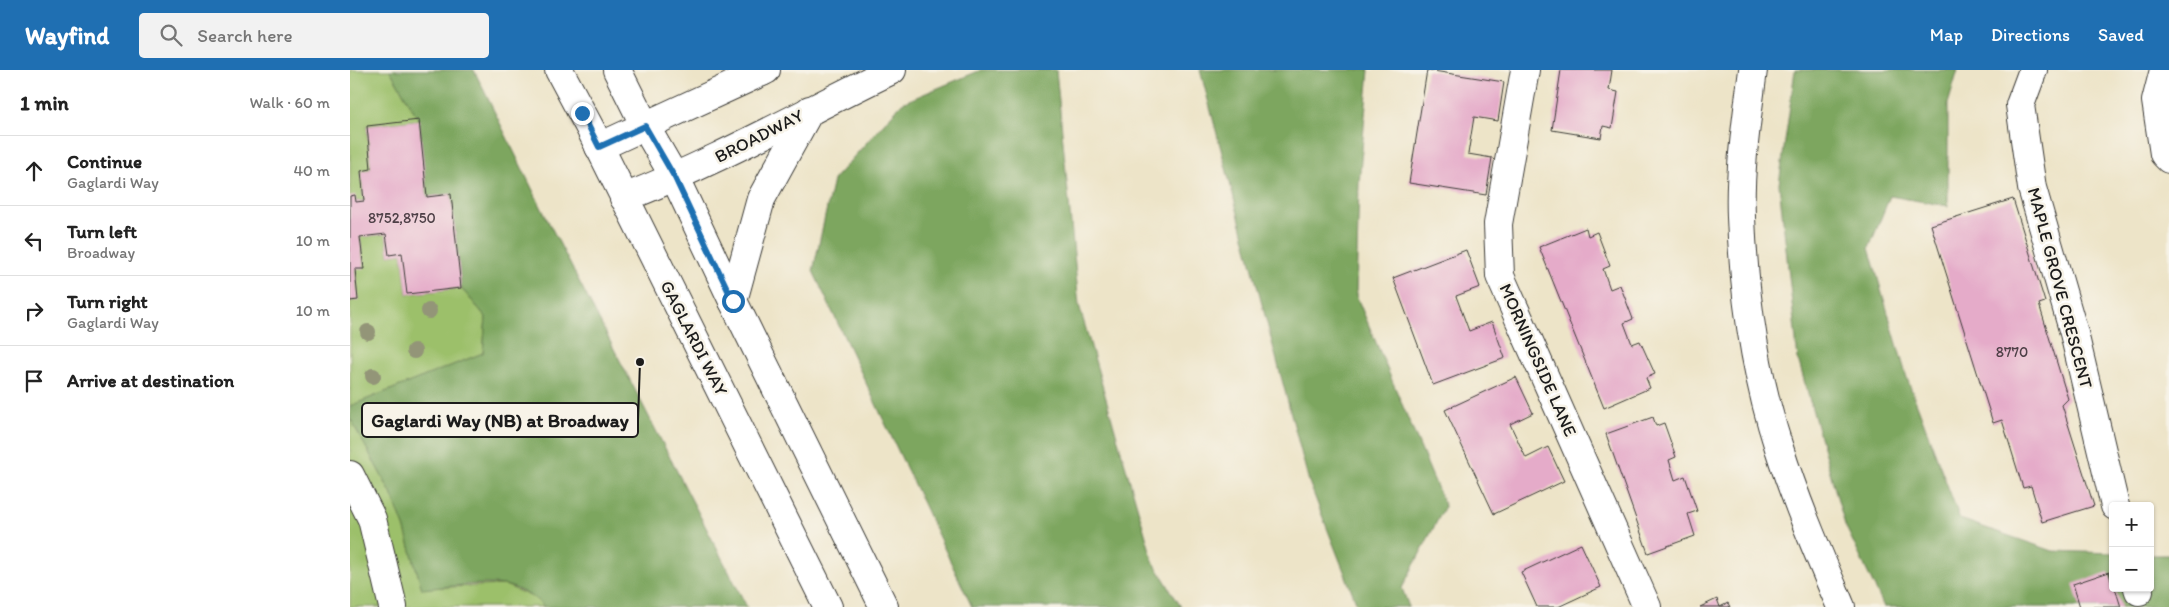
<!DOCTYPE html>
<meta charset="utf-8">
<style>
:root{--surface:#fff;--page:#f2f2f2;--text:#222;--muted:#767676;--line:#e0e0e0;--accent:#1f6fb2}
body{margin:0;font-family:Itim,sans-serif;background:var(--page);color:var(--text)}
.controls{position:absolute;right:15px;bottom:15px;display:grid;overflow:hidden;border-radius:5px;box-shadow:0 1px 4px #0004}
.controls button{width:45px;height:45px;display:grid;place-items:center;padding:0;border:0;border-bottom:1px solid var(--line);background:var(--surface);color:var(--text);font:25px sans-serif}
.stop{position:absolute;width:15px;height:15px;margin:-11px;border:4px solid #1f6fb2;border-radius:50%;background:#fff}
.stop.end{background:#1f6fb2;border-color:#fff;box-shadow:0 1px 5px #0008}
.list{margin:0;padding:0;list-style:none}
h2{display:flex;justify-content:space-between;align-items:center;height:65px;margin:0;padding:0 20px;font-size:21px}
h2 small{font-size:16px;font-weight:400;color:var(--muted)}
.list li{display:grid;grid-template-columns:32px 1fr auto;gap:15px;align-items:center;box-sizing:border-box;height:70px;padding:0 20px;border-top:1px solid var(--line)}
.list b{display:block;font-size:19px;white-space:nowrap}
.list p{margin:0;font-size:16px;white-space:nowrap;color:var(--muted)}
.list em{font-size:16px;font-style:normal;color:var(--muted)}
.icon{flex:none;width:28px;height:28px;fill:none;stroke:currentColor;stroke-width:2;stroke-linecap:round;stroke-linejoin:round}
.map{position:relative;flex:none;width:1819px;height:537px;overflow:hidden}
header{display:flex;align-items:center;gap:30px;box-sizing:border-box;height:70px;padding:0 25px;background:var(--accent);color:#fff}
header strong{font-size:24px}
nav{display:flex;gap:28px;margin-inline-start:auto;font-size:18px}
.search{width:350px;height:45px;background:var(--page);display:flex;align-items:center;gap:12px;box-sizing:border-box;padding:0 18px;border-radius:5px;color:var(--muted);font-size:19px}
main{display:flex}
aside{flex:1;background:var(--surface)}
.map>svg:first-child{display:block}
</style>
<header>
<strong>Wayfind</strong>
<div class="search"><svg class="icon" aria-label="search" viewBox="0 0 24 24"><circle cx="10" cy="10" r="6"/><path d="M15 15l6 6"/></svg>Search here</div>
<nav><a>Map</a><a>Directions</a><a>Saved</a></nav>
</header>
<main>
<aside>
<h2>1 min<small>Walk · 60 m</small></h2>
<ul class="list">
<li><svg class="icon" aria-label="ahead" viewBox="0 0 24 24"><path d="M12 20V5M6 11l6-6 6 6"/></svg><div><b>Continue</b><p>Gaglardi Way</p></div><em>40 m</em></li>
<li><svg class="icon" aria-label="left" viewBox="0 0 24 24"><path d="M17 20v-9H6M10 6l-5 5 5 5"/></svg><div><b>Turn left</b><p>Broadway</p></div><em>10 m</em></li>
<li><svg class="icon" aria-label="right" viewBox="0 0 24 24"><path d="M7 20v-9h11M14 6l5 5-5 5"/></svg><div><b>Turn right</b><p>Gaglardi Way</p></div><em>10 m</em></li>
<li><svg class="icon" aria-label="arrive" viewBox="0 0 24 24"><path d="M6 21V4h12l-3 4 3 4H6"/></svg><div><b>Arrive at destination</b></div></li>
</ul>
</aside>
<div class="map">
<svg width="1819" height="537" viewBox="0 0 1819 537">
<rect width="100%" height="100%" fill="#f7f3e8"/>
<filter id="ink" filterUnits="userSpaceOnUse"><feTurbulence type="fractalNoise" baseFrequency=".02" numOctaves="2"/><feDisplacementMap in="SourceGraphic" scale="10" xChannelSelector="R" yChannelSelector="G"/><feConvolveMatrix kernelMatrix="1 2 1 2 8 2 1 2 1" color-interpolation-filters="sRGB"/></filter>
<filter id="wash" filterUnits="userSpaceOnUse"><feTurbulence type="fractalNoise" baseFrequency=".0096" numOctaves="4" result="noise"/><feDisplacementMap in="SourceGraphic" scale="20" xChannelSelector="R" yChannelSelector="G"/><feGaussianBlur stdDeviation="1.12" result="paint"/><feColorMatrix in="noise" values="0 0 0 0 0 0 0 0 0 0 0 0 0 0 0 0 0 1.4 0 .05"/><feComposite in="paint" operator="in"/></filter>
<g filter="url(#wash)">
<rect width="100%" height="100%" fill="#ede4c8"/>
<!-- green -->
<g fill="#9cc06a" stroke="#5c6e43">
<path d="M 0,0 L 40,0 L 69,50 L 17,56 L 21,99 L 11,101 L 14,131 L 6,131 L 0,126 Z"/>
<path d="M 36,164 L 39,185 L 52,183 L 57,224 L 111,218 L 136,247 L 133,283 L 0,336 L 0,231 L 8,230 L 5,199 L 14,198 L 10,167 Z"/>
<path d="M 0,348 L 41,423 L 54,456 L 72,518 L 155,515 L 189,530 L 194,537 L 0,537 Z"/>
</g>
<!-- forest -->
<g fill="#7da65e" stroke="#4c613d">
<path d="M 40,0 L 124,0 L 197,149 L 397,537 L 194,537 C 188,528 166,517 154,515 C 132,512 95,517 72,519 L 54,456 L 41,423 L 0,348 L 0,336 L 133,283 L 136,247 L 111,218 L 101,124 L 77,127 L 69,50 Z"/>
<path d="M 631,0 L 706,0 L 729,235 L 803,491 L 831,537 L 622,537 L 463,201 L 483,110 L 552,33 Z"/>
<path d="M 850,0 L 1019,0 L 1009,114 L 1006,225 L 1095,436 L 1052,518 L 1059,537 L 1008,537 L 959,412 Z"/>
<path d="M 1445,0 L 1608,0 L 1598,34 L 1598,136 L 1540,126 L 1519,178 L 1557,308 L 1610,449 L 1703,481 L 1763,483 L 1763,518 L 1800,518 L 1800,485 L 1819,485 L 1819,537 L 1534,537 L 1495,455 L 1448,289 L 1429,114 Z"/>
</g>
<g id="blocks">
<!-- building -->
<g fill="#e5abc9">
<path d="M 1077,0 L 1154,12 L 1148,51 L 1124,47 L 1118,84 L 1142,88 L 1136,125 L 1059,113 Z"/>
<path d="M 1211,0 L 1262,0 L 1259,20 L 1268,22 L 1262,58 L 1253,56 L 1251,68 L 1202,60 Z"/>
<path d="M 69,50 L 77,127 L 101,124 L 111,218 L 57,224 L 52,183 L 39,185 L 36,164 L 10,167 L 14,199 L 5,199 L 8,230 L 0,231 L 0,126 L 5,125 L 6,132 L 14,131 L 11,101 L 21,99 L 17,56 Z"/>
<path d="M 1663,129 L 1695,232 L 1689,234 L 1718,329 L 1712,335 L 1744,436 L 1692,452 L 1681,416 L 1673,418 L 1652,350 L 1643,353 L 1581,155 Z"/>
<path d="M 1236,158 L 1238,166 L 1247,162 L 1260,196 L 1253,199 L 1260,219 L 1270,215 L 1283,249 L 1274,253 L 1282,274 L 1290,271 L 1305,304 L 1296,308 L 1300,318 L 1254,338 L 1189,177 Z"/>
<path d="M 1116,180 L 1130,217 L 1106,226 L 1119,261 L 1142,252 L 1155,288 L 1083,315 L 1043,208 Z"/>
<path d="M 1166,307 L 1183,343 L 1160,354 L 1176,388 L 1198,377 L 1214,411 L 1144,444 L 1095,340 Z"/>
<path d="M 1303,347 L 1306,356 L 1314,353 L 1326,387 L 1319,390 L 1325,410 L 1335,406 L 1347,441 L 1338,444 L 1345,466 L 1298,483 L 1256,364 Z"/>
<path d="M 1231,474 L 1251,517 L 1208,537 L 1187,537 L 1171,502 Z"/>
<path d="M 1759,502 L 1763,518 L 1765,518 L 1771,537 L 1730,537 L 1723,514 Z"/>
<path d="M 1367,529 L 1370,537 L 1378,533 L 1380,537 L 1350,537 Z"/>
</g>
</g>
</g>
<g filter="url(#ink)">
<use href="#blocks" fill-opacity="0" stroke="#3b3a36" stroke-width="1"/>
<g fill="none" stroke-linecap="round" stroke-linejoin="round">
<defs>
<g id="minor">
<path d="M 1175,0 L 1148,154 L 1150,206 L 1297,537"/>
<path d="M 1403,0 C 1397,48 1389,98 1391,147 C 1394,225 1405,304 1429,378 C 1446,432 1469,485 1491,537"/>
<path d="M 1683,0 L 1670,35 L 1682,118 L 1724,263 L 1765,436"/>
<path d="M 1814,0 L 1806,31 L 1814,84 L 1819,89"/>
<path d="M 249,77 L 416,0"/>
<path d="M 274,128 C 366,92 453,43 542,0"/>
<path d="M 0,405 L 22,449 L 43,537"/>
<path d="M 1788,518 L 1789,521"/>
</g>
<g id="major">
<path d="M 209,0 L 241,60 L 478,537"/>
<path d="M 267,0 L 295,56 L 325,108 L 383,231 L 534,537"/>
<path d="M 391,0 L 412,2"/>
<path d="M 383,231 L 411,129 L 460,40"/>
</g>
</defs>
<!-- minor casing -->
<use href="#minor" stroke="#3b3a36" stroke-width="30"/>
<!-- major casing -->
<use href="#major" stroke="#3b3a36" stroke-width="30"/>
<!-- minor -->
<use href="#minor" stroke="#fff" stroke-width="28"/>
<!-- major -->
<use href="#major" stroke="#fff" stroke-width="28"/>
</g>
<!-- trees -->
<g fill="#939578">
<circle cx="79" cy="241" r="8"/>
<circle cx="18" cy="262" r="8"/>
<circle cx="64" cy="281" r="8"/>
<circle cx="23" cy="306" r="8"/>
</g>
</g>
<g fill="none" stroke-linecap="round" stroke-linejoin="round" filter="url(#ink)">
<!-- route -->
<path stroke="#1f6fb2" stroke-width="6" d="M 232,43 L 249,77 L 295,56 L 325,108 L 383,231"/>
</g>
<g text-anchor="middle" stroke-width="5" stroke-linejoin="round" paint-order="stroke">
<!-- number labels -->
<g font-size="15" fill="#4e4047">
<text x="52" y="153">8752,8750</text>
<text x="1662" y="287">8770</text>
</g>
<!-- street labels -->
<g font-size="18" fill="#1c1c1c" stroke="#f7f3e8">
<text transform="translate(409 66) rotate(-27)" y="6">BROADWAY</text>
<text transform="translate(1710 218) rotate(75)" y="6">MAPLE GROVE CRESCENT</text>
<text transform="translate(344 268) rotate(63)" y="6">GAGLARDI WAY</text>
<text transform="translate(1188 290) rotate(66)" y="6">MORNINGSIDE LANE</text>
</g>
</g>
<!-- callouts -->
<path fill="none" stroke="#1c1c1c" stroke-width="2" d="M290 292L288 350"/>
<circle fill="#1c1c1c" stroke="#f7f3e8" stroke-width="2" cx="290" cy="292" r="5"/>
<rect fill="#f7f3e8" stroke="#1c1c1c" stroke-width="2" x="12" y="333" width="276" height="34" rx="5"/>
<g font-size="19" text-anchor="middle" font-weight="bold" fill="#1c1c1c">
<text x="150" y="357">Gaglardi Way (NB) at Broadway</text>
</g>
</svg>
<div class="controls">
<button>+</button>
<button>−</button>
</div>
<div class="stop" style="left:383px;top:231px"></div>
<div class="stop end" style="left:232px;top:43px"></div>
</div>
</main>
